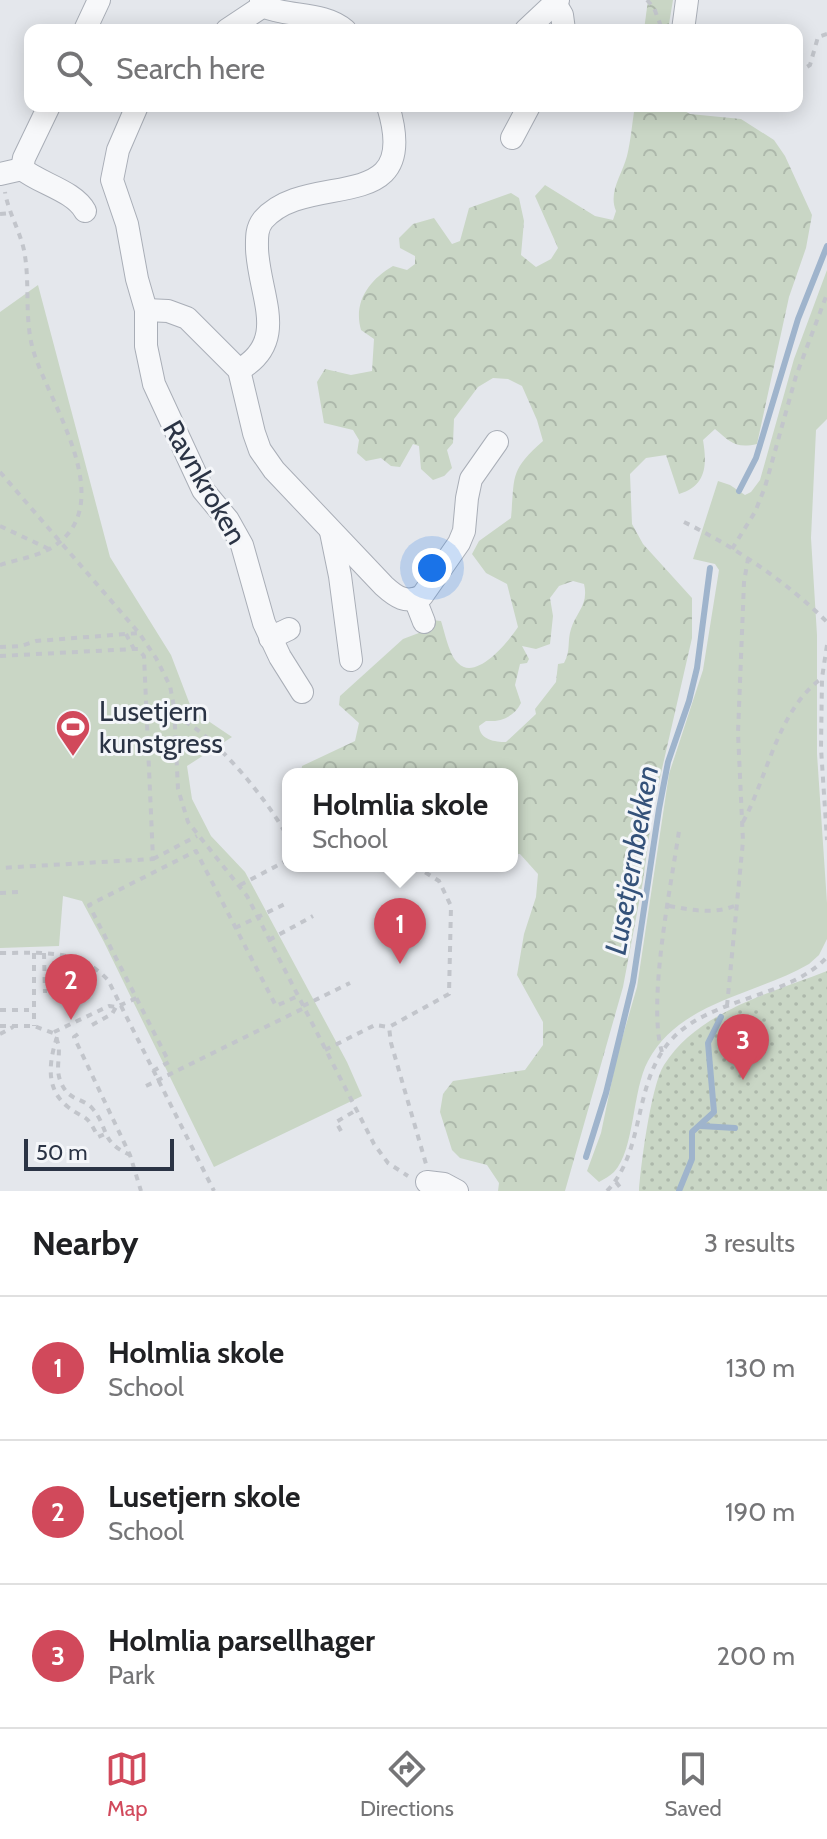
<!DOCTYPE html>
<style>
:root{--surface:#fff;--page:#f6f6f6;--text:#202124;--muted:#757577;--line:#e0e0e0;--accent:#d1495b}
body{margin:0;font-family:Cabin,sans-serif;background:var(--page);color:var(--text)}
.scale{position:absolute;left:24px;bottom:20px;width:150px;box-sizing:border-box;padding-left:8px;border:4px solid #2b3445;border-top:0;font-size:22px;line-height:28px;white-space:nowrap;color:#2b3445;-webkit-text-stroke:6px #f4f6f9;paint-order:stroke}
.you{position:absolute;left:432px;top:568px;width:28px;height:28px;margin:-20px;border:6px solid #fff;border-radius:50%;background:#1a73e8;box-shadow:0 0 0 12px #1a73e833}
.badge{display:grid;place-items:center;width:52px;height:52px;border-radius:50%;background:var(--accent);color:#fff;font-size:26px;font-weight:700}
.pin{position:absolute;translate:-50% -66px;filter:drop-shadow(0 2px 4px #0008)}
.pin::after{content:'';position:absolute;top:42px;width:28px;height:24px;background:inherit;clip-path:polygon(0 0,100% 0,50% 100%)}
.popup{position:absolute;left:282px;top:768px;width:236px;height:104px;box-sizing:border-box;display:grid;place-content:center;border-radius:16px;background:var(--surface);filter:drop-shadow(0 2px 6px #0005);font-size:26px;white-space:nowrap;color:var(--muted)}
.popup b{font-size:30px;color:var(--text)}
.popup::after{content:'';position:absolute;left:50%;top:100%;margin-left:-16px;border:16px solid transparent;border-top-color:var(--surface)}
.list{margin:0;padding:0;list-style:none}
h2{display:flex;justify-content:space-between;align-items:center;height:104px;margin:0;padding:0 32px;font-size:34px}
h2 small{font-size:26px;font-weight:400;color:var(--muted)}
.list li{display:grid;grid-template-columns:52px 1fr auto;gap:24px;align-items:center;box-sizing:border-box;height:144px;padding:0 32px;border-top:2px solid var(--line)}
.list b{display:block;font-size:30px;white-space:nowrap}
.list p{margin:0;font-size:26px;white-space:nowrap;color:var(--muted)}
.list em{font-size:26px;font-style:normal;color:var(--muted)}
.icon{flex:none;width:44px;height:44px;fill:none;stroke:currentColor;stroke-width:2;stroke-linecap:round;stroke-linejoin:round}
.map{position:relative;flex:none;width:827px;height:1191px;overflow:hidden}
.search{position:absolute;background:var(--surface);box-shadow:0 4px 20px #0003;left:24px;right:24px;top:24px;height:88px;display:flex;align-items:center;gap:20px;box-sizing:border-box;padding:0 28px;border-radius:16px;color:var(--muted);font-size:30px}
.sheet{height:536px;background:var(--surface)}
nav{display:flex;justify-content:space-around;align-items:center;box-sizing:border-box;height:112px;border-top:2px solid var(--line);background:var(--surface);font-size:22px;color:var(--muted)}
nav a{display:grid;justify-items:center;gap:4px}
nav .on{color:var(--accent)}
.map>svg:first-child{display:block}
</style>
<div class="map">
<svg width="827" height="1191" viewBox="0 0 827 1191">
<defs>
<pattern id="grass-dots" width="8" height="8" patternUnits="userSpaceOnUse" patternTransform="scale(2)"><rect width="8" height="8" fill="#c9d6c5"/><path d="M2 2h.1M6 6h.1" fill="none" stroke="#adb8ab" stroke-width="1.8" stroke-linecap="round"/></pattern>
<pattern id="forest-crowns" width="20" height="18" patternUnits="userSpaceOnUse" patternTransform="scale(2)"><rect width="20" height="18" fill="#c9d6c5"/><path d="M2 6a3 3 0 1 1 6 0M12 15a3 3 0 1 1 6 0" fill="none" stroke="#adb8ab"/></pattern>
</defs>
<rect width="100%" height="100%" fill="#e4e7ec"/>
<!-- grass -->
<path fill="url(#grass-dots)" d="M 827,971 L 827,1191 L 639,1191 C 641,1164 651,1086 664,1065 C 698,1011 771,993 827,971 Z"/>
<!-- forest -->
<g fill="url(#forest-crowns)" fill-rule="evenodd">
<path d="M 648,0 L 673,0 L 668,30 L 644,30 Z"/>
<path d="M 635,106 L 676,106 L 690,114 L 741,119 L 774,140 L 785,156 L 812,215 L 806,248 L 789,297 L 757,444 C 736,449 730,442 715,429 L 703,440 C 707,464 707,486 679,494 L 666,455 L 646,458 L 630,474 L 632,524 L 643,544 L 692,598 L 692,638 L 653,808 L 643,881 L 623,987 L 565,1191 L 498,1191 L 499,1183 L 487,1165 L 460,1158 L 452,1150 L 440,1112 L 443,1094 L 453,1081 L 525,1070 L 543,1045 L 543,1022 L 517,975 L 524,934 L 536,897 L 538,874 L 520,854 L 512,854 L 512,774 L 301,774 L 302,766 L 355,741 L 359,723 L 339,705 L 340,696 L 403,639 L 432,628 L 432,620 L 441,621 C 445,633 449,655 458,663 C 476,682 509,641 518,627 L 507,584 L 486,573 L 472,554 L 479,541 L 511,518 C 515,476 509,471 543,441 L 537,420 L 522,386 L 508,379 L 493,378 L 478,387 L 454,419 L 453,443 L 447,450 L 452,468 L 444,476 L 433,480 L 421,469 L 419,446 L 413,444 L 400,467 L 391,466 L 381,458 L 366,461 L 357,453 L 359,440 L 353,430 L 324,423 L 317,382 L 325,369 L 351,375 L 372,371 L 374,339 L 361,330 C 353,302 369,280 393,266 L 407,270 L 415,264 L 415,256 L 400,248 L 399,238 L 413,224 L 434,218 L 452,244 L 460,241 L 469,208 L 511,193 L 519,198 L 524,221 L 521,255 L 536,267 L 551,259 L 558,248 L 535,196 L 545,185 L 595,216 L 613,220 L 616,211 C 608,192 622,175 627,156 C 631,140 632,123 635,106 ZM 573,581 L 584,584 C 589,605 576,612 571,629 C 567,641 571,651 564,663 L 558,664 L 556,682 L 535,709 L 536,714 L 506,742 C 495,742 480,740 479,726 L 486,721 C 501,722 514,717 521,703 L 515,685 L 520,664 L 527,663 L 529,659 L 522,646 L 536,649 L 550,644 L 553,616 L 550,598 L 559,586 Z"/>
</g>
<!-- park -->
<g fill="#c9d6c5">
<path d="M 827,270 L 827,419 L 816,430 L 811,538 L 817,635 L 817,754 L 827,903 L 827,939 L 819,955 L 809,964 C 756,995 680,1001 648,1061 C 632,1090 635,1150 614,1172 C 610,1176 604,1179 599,1182 L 587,1171 L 601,1133 L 617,1056 L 637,987 L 669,774 L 703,670 L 719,570 L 715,564 L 693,559 L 718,481 L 730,485 L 745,495 L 751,492 L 760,480 L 794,359 Z"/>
<path d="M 38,285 L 110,557 L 171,655 L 192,710 L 232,737 L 187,766 L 192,799 L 211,836 L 245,872 L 347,1062 L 362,1096 L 214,1167 L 104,942 L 82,901 L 63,896 L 59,946 L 0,948 L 0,312 Z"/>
</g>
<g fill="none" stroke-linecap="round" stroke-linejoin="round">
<!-- stream -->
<g stroke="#9fb4cc" stroke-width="6">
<path d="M 739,491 L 756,458 L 798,319 L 827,246"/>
<path d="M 701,1126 L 735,1128"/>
<path d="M 586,1157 L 606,1093 L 633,982 L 659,809 L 668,762 L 689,701 L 697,668 L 710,568"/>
<path d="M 679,1191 L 692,1159 L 692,1132 L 714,1112 L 708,1043 L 721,1017"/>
</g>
<defs>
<g id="minor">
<path d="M 261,0 L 263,6 C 288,18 323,11 345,30"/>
<path d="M 555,3 L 562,15 L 564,30"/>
<path d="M 85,30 L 99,0"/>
<path d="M 227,30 L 263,6"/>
<path d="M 526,30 L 558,0"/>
<path d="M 683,30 L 687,0"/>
<path d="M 49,106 L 24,158 L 22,169 C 41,184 74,191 85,211"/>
<path d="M 137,106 L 118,150 L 112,180 L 127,224 L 137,279 L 146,310 L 146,346 L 154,384 L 203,490 L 228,520 L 242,545 L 264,623 L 280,657 L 302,692"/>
<path d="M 512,138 L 529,106"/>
<path d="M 0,174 L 22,169"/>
<path d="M 146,310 L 168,311 L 187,318 L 239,370 L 254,433 L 260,450 L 274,470 L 384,586 C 396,597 406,604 422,596 L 459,543 L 464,531 L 467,498 L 471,479 L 497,442"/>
<path d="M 239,370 C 290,341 259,296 257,249 C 257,239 256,229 263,220 C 308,168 423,220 388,106"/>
<path d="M 331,532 L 340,576 L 351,660"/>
<path d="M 415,599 L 424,622"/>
<path d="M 270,638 L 289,629"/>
<path d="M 427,1182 L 444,1184 L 457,1191"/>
</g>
</defs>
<!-- minor casing -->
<use href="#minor" stroke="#a9aeb7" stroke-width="24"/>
<!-- path -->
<g stroke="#c2c5cb" stroke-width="4" stroke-dasharray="6 6" stroke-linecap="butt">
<path d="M 647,0 L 654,8 L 662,29"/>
<path d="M 797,73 L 810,65 L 818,37 L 827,34"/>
<path d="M 0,214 L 10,213"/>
<path d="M 0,472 L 139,633 L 156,658 L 170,686 L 174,707 L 178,789 L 188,822 L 247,896 L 374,1144 L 388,1163 L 408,1176"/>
<path d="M 684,522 C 735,547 787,582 827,622"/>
<path d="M 0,526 L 49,549"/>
<path d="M 732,549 L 755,512 L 765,487 L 796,376 L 827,294"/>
<path d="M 0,565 C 18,559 42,556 57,544 C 117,500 50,404 34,353 C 24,321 30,289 25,256 C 22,234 9,215 5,192"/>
<path d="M 126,634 L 134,649"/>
<path d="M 827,645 L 822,678 L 821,748 L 827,840"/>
<path d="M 0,647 L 21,646 L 36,641 L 139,633"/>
<path d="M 0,656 L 134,649 L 138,649 L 144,656 L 153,859 L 0,868"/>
<path d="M 174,716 C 212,731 266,798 286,834"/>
<path d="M 743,822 C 768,776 777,711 822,678"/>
<path d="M 153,859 L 197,836"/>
<path d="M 415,866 L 439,881 L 451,906 L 449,994 L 389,1027 L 391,1043 L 426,1164"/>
<path d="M 240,885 L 288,860"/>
<path d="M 0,893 L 19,892"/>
<path d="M 669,906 C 693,910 713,915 737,905"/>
<path d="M 235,928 L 287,903"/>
<path d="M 269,940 L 313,916"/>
<path d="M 0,953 C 40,953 78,948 108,980 L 214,1191"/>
<path d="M 34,953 L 34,1026"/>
<path d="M 44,953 L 45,993"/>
<path d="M 303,1006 L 350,983"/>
<path d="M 727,1006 L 743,841 L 738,733 L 744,582 L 748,559"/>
<path d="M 0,1010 L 29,1010"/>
<path d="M 92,1025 L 112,1014 L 116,1007"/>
<path d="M 0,1026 L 34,1026 L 53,1033 C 65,1049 54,1063 60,1080 C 68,1102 82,1097 92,1108 C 110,1129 99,1141 130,1155"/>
<path d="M 54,1032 L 109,1006 L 116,1007 L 139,997"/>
<path d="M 0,1034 L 13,1027"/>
<path d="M 78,1034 L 74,1037 L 130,1155 L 141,1191"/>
<path d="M 57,1037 C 49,1062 45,1089 68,1107 C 86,1121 86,1112 98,1137 L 105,1134"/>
<path d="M 325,1050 L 375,1025 L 389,1027"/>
<path d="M 662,1052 C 647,1002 671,886 679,831"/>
<path d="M 153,1071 L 169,1062 L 89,905 L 196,851 L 276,1006 L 298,996"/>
<path d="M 146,1086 L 304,1008"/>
<path d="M 341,1131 L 336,1122 L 355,1111"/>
<path d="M 616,1182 L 623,1191"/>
<path d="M 607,1191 C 646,1150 632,1084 671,1040 C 710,997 790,998 827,957"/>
</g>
<!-- minor -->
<use href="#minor" stroke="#f7f8fa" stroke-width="22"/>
</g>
<!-- icons -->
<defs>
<symbol id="stadium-pin" viewBox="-11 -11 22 30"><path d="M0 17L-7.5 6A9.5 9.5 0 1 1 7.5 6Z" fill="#d1495b" stroke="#f4f6f9"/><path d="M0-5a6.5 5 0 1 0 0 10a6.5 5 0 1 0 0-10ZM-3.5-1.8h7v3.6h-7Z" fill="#fff"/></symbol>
</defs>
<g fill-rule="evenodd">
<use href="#stadium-pin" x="53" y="707" width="40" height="54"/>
</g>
<g text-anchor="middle" stroke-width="6" stroke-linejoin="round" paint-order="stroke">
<!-- street labels -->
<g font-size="28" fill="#2b3445" stroke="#f4f6f9">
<text transform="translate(205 482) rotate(60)" y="10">Ravnkroken</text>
</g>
<!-- poi labels -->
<g font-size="28" fill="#2b3445" stroke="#f4f6f9" text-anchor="start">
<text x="99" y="721">Lusetjern<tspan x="99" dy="32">kunstgress</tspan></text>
</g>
<!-- water labels -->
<g font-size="30" font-style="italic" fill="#34527a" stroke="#f4f6f9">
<text transform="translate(632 860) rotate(-80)" y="10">Lusetjernbekken</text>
</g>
</g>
</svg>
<div class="scale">50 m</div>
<div class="you"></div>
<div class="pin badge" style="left:400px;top:964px">1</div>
<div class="popup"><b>Holmlia skole</b>School</div>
<div class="pin badge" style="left:71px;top:1020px">2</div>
<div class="pin badge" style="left:743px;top:1080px">3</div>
<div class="search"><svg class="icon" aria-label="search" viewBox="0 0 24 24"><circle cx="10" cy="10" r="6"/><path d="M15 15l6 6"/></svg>Search here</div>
</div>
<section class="sheet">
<h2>Nearby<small>3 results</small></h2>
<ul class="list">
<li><span class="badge">1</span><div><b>Holmlia skole</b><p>School</p></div><em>130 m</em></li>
<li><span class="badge">2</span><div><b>Lusetjern skole</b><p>School</p></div><em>190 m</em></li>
<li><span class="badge">3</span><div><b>Holmlia parsellhager</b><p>Park</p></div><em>200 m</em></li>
</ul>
</section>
<nav>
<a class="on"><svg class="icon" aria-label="map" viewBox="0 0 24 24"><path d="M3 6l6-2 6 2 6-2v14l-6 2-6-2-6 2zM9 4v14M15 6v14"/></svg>Map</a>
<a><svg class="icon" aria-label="directions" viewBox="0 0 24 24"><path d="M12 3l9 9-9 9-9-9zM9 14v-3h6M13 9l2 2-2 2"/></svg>Directions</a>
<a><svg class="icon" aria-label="saved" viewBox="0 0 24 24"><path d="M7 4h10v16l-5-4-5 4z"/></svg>Saved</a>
</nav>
